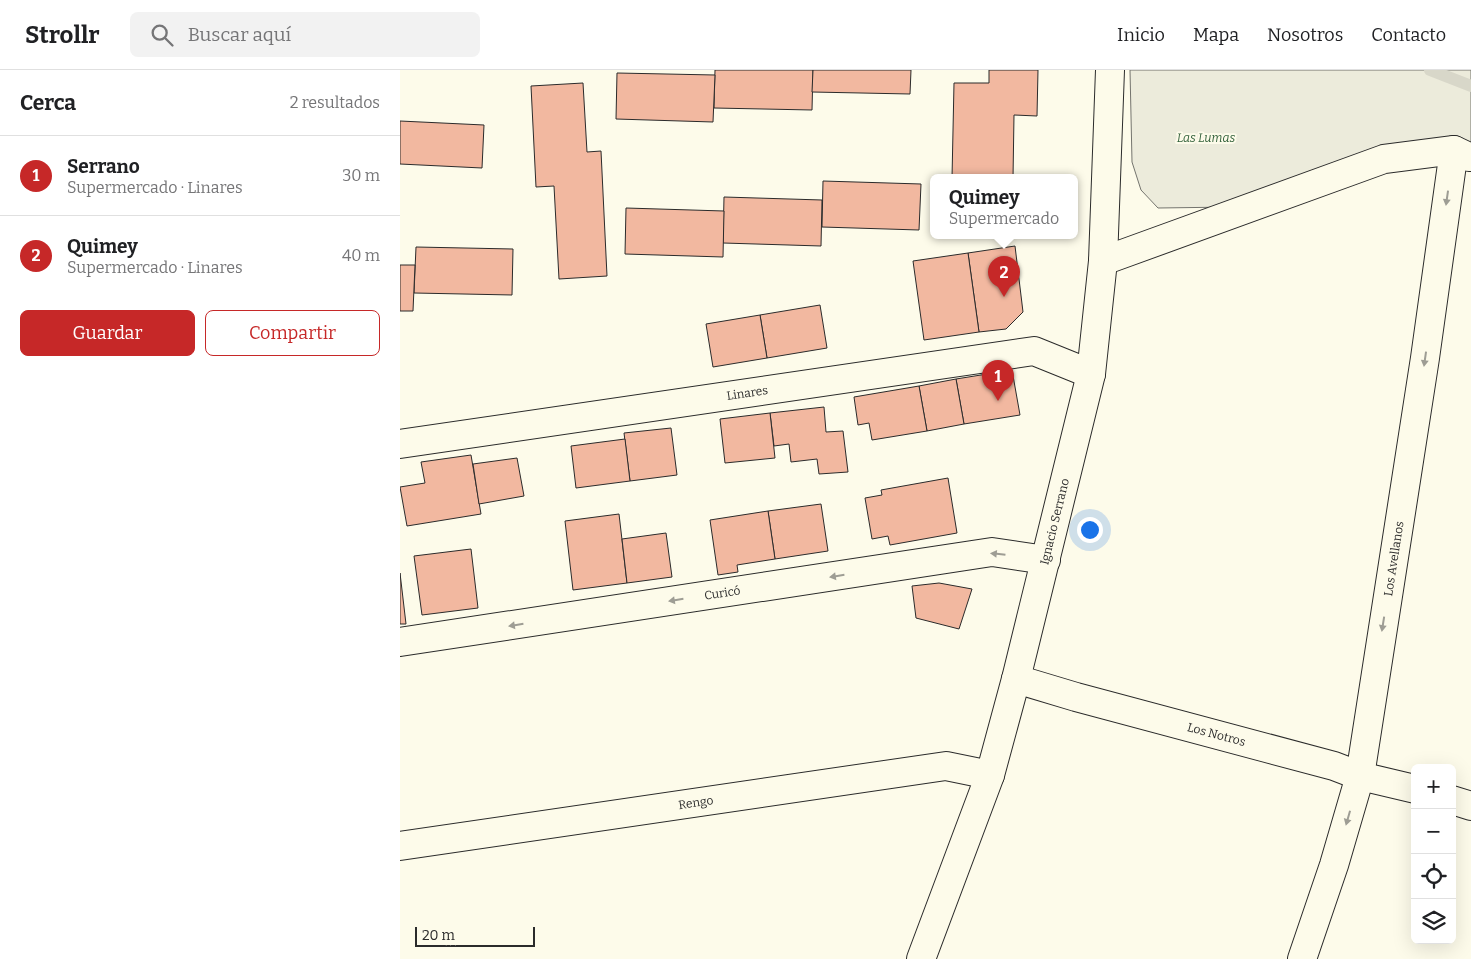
<!DOCTYPE html>
<html lang="es">
<meta charset="utf-8">
<style>
:root{--surface:#fff;--page:#f2f2f2;--text:#202124;--muted:#757577;--line:#e0e0e0;--accent:#c62828}
body{margin:0;font-family:Bitter,serif;background:var(--page);color:var(--text)}
.controls{position:absolute;right:15px;bottom:15px;display:grid;overflow:hidden;border-radius:8px;box-shadow:0 5px 20px #0002}
.controls button{width:45px;height:45px;display:grid;place-items:center;padding:0;border:0;border-bottom:1px solid var(--line);background:var(--surface);color:var(--text);font:25px sans-serif}
.scale{position:absolute;left:15px;bottom:12px;width:120px;box-sizing:border-box;padding-left:5px;border:2px solid #2b2b2b;border-top:0;font-size:14px;line-height:18px;white-space:nowrap;color:#2b2b2b;-webkit-text-stroke:4px #fdfbea;paint-order:stroke}
.you{position:absolute;left:689px;top:459px;width:18px;height:18px;margin:-12px;border:4px solid #fff;border-radius:50%;background:#1a73e8;box-shadow:0 0 0 8px #1a73e833}
.badge{display:grid;place-items:center;width:32px;height:32px;border-radius:50%;background:var(--accent);color:#fff;font-size:16px;font-weight:700}
.pin{position:absolute;translate:-50% -41px;filter:drop-shadow(0 1px 2px #0008)}
.pin::after{content:'';position:absolute;top:26px;width:18px;height:15px;background:inherit;clip-path:polygon(0 0,100% 0,50% 100%)}
.popup{position:absolute;left:530px;top:104px;width:148px;height:65px;box-sizing:border-box;display:grid;place-content:center;border-radius:8px;background:var(--surface);filter:drop-shadow(0 1px 4px #0005);font-size:16px;white-space:nowrap;color:var(--muted)}
.popup b{font-size:19px;color:var(--text)}
.popup::after{content:'';position:absolute;left:50%;top:100%;margin-left:-10px;border:10px solid transparent;border-top-color:var(--surface)}
.list{margin:0;padding:0;list-style:none}
h2{display:flex;justify-content:space-between;align-items:center;height:65px;margin:0;padding:0 20px;font-size:21px}
h2 small{font-size:16px;font-weight:400;color:var(--muted)}
.list li{display:grid;grid-template-columns:32px 1fr auto;gap:15px;align-items:center;box-sizing:border-box;height:80px;padding:0 20px;border-top:1px solid var(--line)}
.list b{display:block;font-size:19px;white-space:nowrap}
.list p{margin:0;font-size:16px;white-space:nowrap;color:var(--muted)}
.list em{font-size:16px;font-style:normal;color:var(--muted)}
.actions{display:flex;gap:10px;padding:15px 20px}
.actions a{flex:1;padding:11px 0;border:1px solid var(--accent);border-radius:8px;text-align:center;font-size:18px;color:var(--accent)}
.actions .main{background:var(--accent);color:#fff}
.icon{flex:none;width:28px;height:28px;fill:none;stroke:currentColor;stroke-width:2;stroke-linecap:round;stroke-linejoin:round}
.map{position:relative;flex:none;width:1071px;height:889px;overflow:hidden}
header{display:flex;align-items:center;gap:30px;box-sizing:border-box;height:70px;padding:0 25px;background:var(--surface);border-bottom:1px solid var(--line)}
header strong{font-size:24px}
nav{display:flex;gap:28px;margin-inline-start:auto;font-size:18px}
.search{width:350px;height:45px;background:var(--page);display:flex;align-items:center;gap:12px;box-sizing:border-box;padding:0 18px;border-radius:8px;color:var(--muted);font-size:19px}
main{display:flex}
aside{flex:1;background:var(--surface)}
.map>svg:first-child{display:block}
</style>
<header>
<strong>Strollr</strong>
<div class="search"><svg class="icon" aria-label="search" viewBox="0 0 24 24"><circle cx="10" cy="10" r="6"/><path d="M15 15l6 6"/></svg>Buscar aquí</div>
<nav><a>Inicio</a><a>Mapa</a><a>Nosotros</a><a>Contacto</a></nav>
</header>
<main>
<aside>
<h2>Cerca<small>2 resultados</small></h2>
<ul class="list">
<li><span class="badge">1</span><div><b>Serrano</b><p>Supermercado · Linares</p></div><em>30 m</em></li>
<li><span class="badge">2</span><div><b>Quimey</b><p>Supermercado · Linares</p></div><em>40 m</em></li>
</ul>
<div class="actions"><a class="main">Guardar</a><a>Compartir</a></div>
</aside>
<div class="map">
<svg width="1071" height="889" viewBox="0 0 1071 889">
<rect width="100%" height="100%" fill="#fdfbea"/>
<!-- green -->
<path fill="#ecebdb" stroke="#74746e" d="M 730,0 L 1071,0 L 1071,84 L 833,137 L 758,138 L 741,120 L 732,92 Z"/>
<g fill="none" stroke-linecap="round" stroke-linejoin="round">
<!-- stream -->
<path stroke="#d8d7c9" stroke-width="12" d="M 1030,0 L 1071,16"/>
</g>
<!-- building -->
<g fill="#f2b8a0" stroke="#2b2b2b">
<path d="M 315,0 L 413,0 L 412,40 L 314,38 Z"/>
<path d="M 413,0 L 511,0 L 510,24 L 412,22 Z"/>
<path d="M 589,0 L 638,0 L 637,46 L 614,45 L 613,108 L 552,108 L 554,13 L 589,13 Z"/>
<path d="M 217,3 L 315,5 L 313,52 L 216,49 Z"/>
<path d="M 183,13 L 187,82 L 201,81 L 207,206 L 159,209 L 154,116 L 136,117 L 131,16 Z"/>
<path d="M 0,51 L 84,55 L 82,98 L 0,94 Z"/>
<path d="M 423,111 L 521,114 L 519,160 L 422,157 Z"/>
<path d="M 324,127 L 422,130 L 421,176 L 323,173 Z"/>
<path d="M 226,138 L 324,141 L 323,187 L 225,184 Z"/>
<path d="M 615,176 L 623,242 L 606,259 L 579,262 L 568,183 Z"/>
<path d="M 16,177 L 113,179 L 112,225 L 14,223 Z"/>
<path d="M 568,183 L 579,262 L 524,270 L 513,191 Z"/>
<path d="M 0,195 L 15,195 L 13,241 L 0,241 Z"/>
<path d="M 420,235 L 427,278 L 367,288 L 360,245 Z"/>
<path d="M 360,245 L 367,288 L 313,297 L 306,254 Z"/>
<path d="M 612,300 L 620,345 L 564,354 L 556,309 Z"/>
<path d="M 556,309 L 564,354 L 527,361 L 519,316 Z"/>
<path d="M 519,316 L 527,361 L 472,370 L 469,353 L 458,355 L 454,327 Z"/>
<path d="M 424,337 L 426,362 L 443,361 L 448,402 L 419,404 L 417,389 L 391,392 L 389,374 L 374,376 L 370,343 Z"/>
<path d="M 370,343 L 375,388 L 325,393 L 320,349 Z"/>
<path d="M 271,358 L 277,405 L 230,411 L 224,363 Z"/>
<path d="M 225,369 L 230,411 L 176,418 L 171,376 Z"/>
<path d="M 71,385 L 81,444 L 7,456 L 0,417 L 25,413 L 21,392 Z"/>
<path d="M 117,388 L 124,426 L 79,434 L 73,394 Z"/>
<path d="M 548,408 L 557,463 L 490,475 L 488,466 L 472,469 L 465,428 L 482,425 L 481,420 Z"/>
<path d="M 421,434 L 428,481 L 375,489 L 368,441 Z"/>
<path d="M 368,441 L 375,489 L 337,495 L 338,502 L 318,505 L 310,450 Z"/>
<path d="M 219,444 L 227,513 L 173,520 L 165,451 Z"/>
<path d="M 266,463 L 272,507 L 227,513 L 222,469 Z"/>
<path d="M 71,479 L 78,538 L 22,545 L 14,486 Z"/>
<path d="M 0,503 L 6,554 L 0,554 Z"/>
<path d="M 539,513 L 572,519 L 559,559 L 516,548 L 512,516 Z"/>
</g>
<g fill="none" stroke-linecap="round" stroke-linejoin="round">
<defs>
<g id="street">
<path d="M 703,191 L 984,89 L 1054,80 L 1069,87"/>
<path id="s1" d="M 0,374 L 634,281 L 691,304"/>
<path id="s2" d="M 0,572 L 592,482 L 646,490"/>
<path id="s3" d="M 616,609 L 676,627 L 934,696 L 960,706 L 1015,719"/>
<path d="M 1052,730 L 1071,736"/>
<path id="s4" d="M 0,776 L 546,696 L 590,705"/>
<path id="s5" d="M 521,889 L 590,705 L 616,609 L 691,304 L 703,191 L 710,0"/>
<path id="s6" d="M 902,889 L 934,795 L 960,706 L 1025,288 L 1054,80"/>
</g>
</defs>
<!-- street casing -->
<use href="#street" stroke="#2b2b2b" stroke-width="30"/>
<!-- street -->
<use href="#street" stroke="#fdfbea" stroke-width="28"/>
</g>
<!-- one-way arrows -->
<defs><path id="oneway-solid" d="M-6-.8H1V-3.2L6.5 0L1 3.2V.8H-6Z" transform="scale(1.25)"/></defs>
<g fill="#9e9d94">
<use href="#oneway-solid" transform="translate(1047 128) rotate(98)"/>
<use href="#oneway-solid" transform="translate(1025 289) rotate(98)"/>
<use href="#oneway-solid" transform="translate(598 484) rotate(-174)"/>
<use href="#oneway-solid" transform="translate(437 506) rotate(171)"/>
<use href="#oneway-solid" transform="translate(276 530) rotate(171)"/>
<use href="#oneway-solid" transform="translate(983 554) rotate(99)"/>
<use href="#oneway-solid" transform="translate(116 555) rotate(171)"/>
<use href="#oneway-solid" transform="translate(948 748) rotate(106)"/>
</g>
<g text-anchor="middle" stroke-width="4" stroke-linejoin="round" paint-order="stroke">
<!-- park labels -->
<g font-size="12" font-style="italic" fill="#34623c" stroke="#fdfbea">
<text x="806" y="72">Las Lumas</text>
</g>
<!-- street labels -->
<g font-size="12" fill="#2b2b2b" stroke="#fdfbea">
<text dy="4" stroke="none"><textPath href="#s1" startOffset="351">Linares</textPath></text>
<text dy="4" stroke="none"><textPath href="#s5" startOffset="458">Ignacio Serrano</textPath></text>
<text dy="4" stroke="none"><textPath href="#s6" startOffset="412">Los Avellanos</textPath></text>
<text dy="4" stroke="none"><textPath href="#s2" startOffset="326">Curicó</textPath></text>
<text dy="4" stroke="none"><textPath href="#s3" startOffset="208">Los Notros</textPath></text>
<text dy="4" stroke="none"><textPath href="#s4" startOffset="299">Rengo</textPath></text>
</g>
</g>
</svg>
<div class="controls">
<button>+</button>
<button>−</button>
<button><svg class="icon" aria-label="locate" viewBox="0 0 24 24"><circle cx="12" cy="12" r="6"/><path d="M12 2v4M12 18v4M2 12h4M18 12h4"/></svg></button>
<button><svg class="icon" aria-label="layers" viewBox="0 0 24 24"><path d="M12 4l9 5-9 5-9-5zM3 14l9 5 9-5"/></svg></button>
</div>
<div class="scale">20 m</div>
<div class="you"></div>
<div class="pin badge" style="left:598px;top:331px">1</div>
<div class="pin badge" style="left:604px;top:227px">2</div>
<div class="popup"><b>Quimey</b>Supermercado</div>
</div>
</main>
